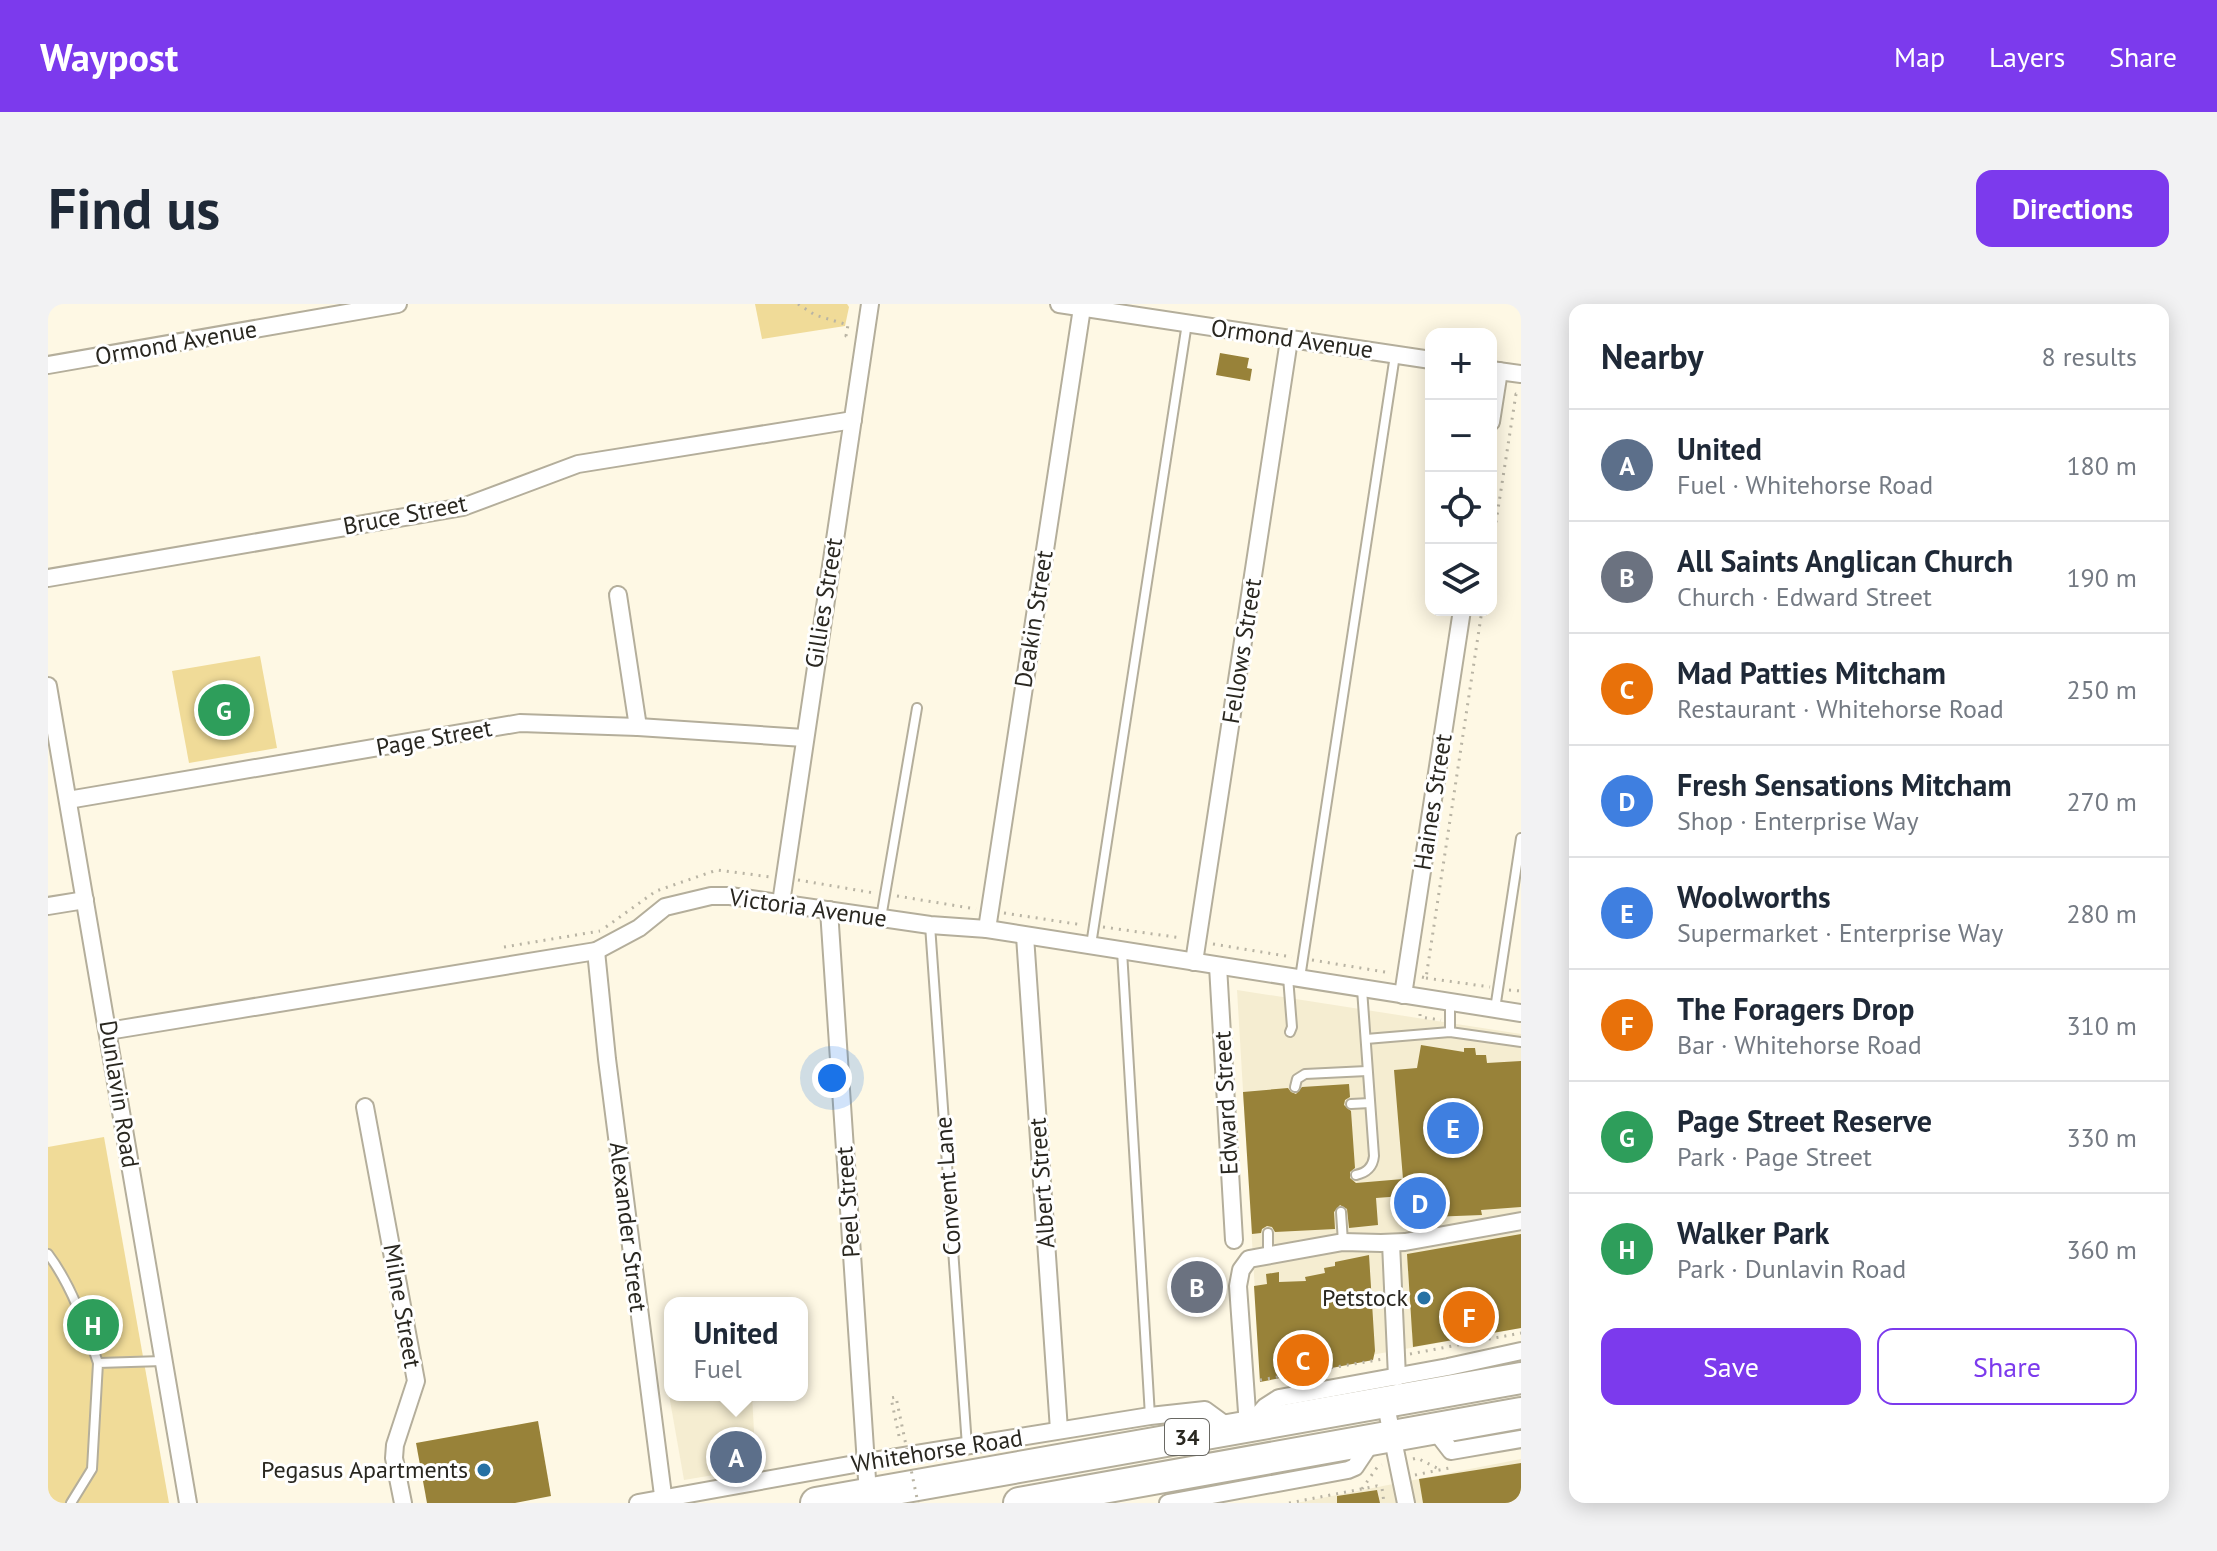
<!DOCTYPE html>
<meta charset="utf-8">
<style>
:root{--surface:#fff;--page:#f2f2f3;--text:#1f2937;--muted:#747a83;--line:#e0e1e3;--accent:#7c3aed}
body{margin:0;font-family:"PT Sans",sans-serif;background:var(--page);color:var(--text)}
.controls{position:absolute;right:24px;top:24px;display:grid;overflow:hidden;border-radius:16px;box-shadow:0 4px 20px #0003}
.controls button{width:72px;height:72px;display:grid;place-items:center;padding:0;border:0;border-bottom:2px solid var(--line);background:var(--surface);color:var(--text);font:40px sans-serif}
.you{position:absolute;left:784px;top:774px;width:28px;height:28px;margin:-20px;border:6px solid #fff;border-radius:50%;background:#1a73e8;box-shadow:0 0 0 12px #1a73e833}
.badge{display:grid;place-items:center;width:52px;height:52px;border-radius:50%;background:var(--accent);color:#fff;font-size:26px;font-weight:700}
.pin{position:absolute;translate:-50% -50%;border:4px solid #fff;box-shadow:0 2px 8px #0006}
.popup{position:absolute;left:616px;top:993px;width:144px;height:104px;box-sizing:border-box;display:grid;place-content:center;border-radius:16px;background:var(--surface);filter:drop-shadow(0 2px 6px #0005);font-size:26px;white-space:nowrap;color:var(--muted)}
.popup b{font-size:30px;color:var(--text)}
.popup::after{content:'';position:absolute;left:50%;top:100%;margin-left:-16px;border:16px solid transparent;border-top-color:var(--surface)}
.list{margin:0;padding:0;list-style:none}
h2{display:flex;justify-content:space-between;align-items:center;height:104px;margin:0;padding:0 32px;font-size:34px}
h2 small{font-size:26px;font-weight:400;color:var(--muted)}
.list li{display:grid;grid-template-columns:52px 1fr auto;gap:24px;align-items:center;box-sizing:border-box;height:112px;padding:0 32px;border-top:2px solid var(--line)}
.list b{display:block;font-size:30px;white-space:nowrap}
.list p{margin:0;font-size:26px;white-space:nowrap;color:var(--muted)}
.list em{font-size:26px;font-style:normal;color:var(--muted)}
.actions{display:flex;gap:16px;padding:24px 32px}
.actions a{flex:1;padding:18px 0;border:2px solid var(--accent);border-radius:16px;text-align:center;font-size:28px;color:var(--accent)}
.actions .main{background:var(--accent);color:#fff}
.icon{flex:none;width:44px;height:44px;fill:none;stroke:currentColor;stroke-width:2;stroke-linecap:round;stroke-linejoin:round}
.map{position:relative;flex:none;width:1473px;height:1199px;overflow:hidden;border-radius:16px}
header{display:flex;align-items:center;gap:48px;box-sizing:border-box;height:112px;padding:0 40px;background:var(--accent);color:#fff}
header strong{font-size:38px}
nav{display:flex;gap:44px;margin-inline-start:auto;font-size:28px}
.intro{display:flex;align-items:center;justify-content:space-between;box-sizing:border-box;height:192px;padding:0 48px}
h1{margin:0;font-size:56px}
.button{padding:20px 36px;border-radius:16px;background:var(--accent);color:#fff;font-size:28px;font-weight:700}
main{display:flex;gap:48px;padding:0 48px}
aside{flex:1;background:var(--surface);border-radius:16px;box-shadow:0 4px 20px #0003}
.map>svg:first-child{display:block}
</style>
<header>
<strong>Waypost</strong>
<nav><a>Map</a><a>Layers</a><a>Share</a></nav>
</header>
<div class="intro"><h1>Find us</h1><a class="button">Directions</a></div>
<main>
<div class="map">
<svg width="1473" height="1199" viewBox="0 0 1473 1199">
<rect width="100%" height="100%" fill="#fef8e4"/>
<!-- built -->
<g fill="#f5edd1">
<path d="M 1189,686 L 1473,730 L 1473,1024 L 1212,1071 Z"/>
<path d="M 621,1091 L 704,1091 L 708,1164 L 636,1176 Z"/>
<path d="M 1473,1155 L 1473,1199 L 1248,1199 Z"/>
</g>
<!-- green -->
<g fill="#f0db98">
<path d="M 707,0 L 799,0 L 801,3 L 797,22 L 714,35 Z"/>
<path d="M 212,352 L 229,444 L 141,459 L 124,367 Z"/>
<path d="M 56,833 L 121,1199 L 0,1199 L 0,843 Z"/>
</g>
<!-- building -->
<g fill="#988239">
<path d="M 1172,49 L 1201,54 L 1199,64 L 1204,65 L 1202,77 L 1168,71 Z"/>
<path d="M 1373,741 L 1416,748 L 1416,744 L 1427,744 L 1428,751 L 1438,751 L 1439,759 L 1473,757 L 1473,903 L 1433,906 L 1434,911 L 1356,914 L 1355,892 L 1328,894 L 1330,921 L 1301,924 L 1299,905 L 1292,901 L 1286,908 L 1287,925 L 1227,928 L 1224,923 L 1219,922 L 1214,925 L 1213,929 L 1204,930 L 1195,788 L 1240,784 L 1243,788 L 1248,790 L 1254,783 L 1301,780 L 1302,793 L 1297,796 L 1296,801 L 1303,807 L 1307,864 L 1302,868 L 1302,874 L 1308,879 L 1355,875 L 1346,766 L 1369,764 Z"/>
<path d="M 1473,930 L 1473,1024 L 1365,1043 L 1359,950 Z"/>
<path d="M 1321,951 L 1327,1047 L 1325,1056 L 1212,1078 L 1206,982 L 1219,980 L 1218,970 L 1231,968 L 1231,978 L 1258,977 L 1257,973 L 1277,969 L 1276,964 L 1287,962 L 1287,958 Z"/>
<path d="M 490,1117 L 503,1192 L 467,1199 L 379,1199 L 368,1139 Z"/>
<path d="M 1473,1159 L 1473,1199 L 1375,1199 L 1371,1175 Z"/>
<path d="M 1329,1186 L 1332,1199 L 1289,1199 L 1289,1192 Z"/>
</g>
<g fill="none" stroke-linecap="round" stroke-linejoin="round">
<defs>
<g id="lane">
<path d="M 833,614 L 869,404"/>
<path d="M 882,621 L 919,1142"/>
<path d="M 1043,641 L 1139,19"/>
<path d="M 1074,647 L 1102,1112"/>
<path d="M 1240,673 L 1244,723 L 1242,728"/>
<path d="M 1252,674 L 1347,51"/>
<path d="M 1402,698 L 1402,728"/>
<path d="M 1447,705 L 1473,534"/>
<path d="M 1318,735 L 1402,728 L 1473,738"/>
<path d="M 1247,783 L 1249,775 L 1257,770 L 1319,767"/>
<path d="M 1303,800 L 1322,799"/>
<path d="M 1308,871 C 1318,869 1325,863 1326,852 L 1314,685"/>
<path d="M 1293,908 L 1295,938"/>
<path d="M 0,950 C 24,982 37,1021 50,1059"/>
<path d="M 1220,950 L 1220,929"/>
<path d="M 23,1199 L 44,1165 L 50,1059 L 115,1057"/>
</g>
<g id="street">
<path d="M 1011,0 L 1383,56"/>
<path d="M 0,61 L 350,0"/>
<path d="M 1443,66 L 1473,70"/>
<path d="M 1443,118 L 1451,67"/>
<path d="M 0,274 L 415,203 L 530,160 L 805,116"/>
<path d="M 570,291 L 590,423"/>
<path d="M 0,382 L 140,1199"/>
<path d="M 20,496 L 472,419 L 590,423 L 756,434"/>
<path d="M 733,599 L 822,0"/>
<path d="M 0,602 L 37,596"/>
<path d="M 781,606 L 820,1190"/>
<path d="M 939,625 L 1034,4"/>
<path d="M 977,632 L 1011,1126"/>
<path d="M 548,647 L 559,755 L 616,1199"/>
<path d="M 1146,658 L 1241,36"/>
<path d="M 1170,662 L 1186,936"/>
<path d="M 1355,691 L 1414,306"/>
<path d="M 60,727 L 548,647 L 591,624 L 617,603 L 663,592 L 682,592 L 882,621 L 939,625 L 1473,709"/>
<path d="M 317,803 L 368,1077 L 347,1141 L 346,1154 L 355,1199"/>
<path d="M 1343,939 L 1349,1073"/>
<path d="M 1337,1097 L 1358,1199"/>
<path d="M 1204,1118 L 1217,1103 L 1231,1094 L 1400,1063 L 1473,1047"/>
<path d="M 1200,1122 L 1190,982 L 1193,966 L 1201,955 L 1295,938 L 1333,939 L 1357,938 L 1473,917"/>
<path d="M 1386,1125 L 1403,1147 L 1473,1135"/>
<path d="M 590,1199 L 818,1158 L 1102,1112 L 1157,1106 L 1183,1125"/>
<path d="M 1120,1199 L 1300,1166 L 1307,1163 L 1325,1136"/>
</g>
<g id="highway">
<path d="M 768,1199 L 1473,1074"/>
<path d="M 971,1199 L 1473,1109"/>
</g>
</defs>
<!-- lane casing -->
<use href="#lane" stroke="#b4ae9b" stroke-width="12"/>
<!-- street casing -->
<use href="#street" stroke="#b4ae9b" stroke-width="20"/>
<!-- highway casing -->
<use href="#highway" stroke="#b4ae9b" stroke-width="34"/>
<!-- path -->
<g stroke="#b9b4a4" stroke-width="3" stroke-dasharray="2 6" stroke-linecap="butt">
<path d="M 750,0 L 767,11 L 800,21 L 798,32 L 801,32"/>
<path d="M 1443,250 L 1468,90 L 1473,91"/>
<path d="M 750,576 L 826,589"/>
<path d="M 849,592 L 928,605"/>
<path d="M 956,609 L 1035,621"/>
<path d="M 558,623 L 608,587 L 669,566 L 723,573"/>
<path d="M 1055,623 L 1134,634"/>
<path d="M 1165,640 L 1244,653"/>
<path d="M 456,643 L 552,627"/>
<path d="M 1264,656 L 1343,669"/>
<path d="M 1374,673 L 1378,674 L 1434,306"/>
<path d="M 1378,674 L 1442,683"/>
<path d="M 1461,686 L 1473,687"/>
<path d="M 1372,710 L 1372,713 L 1393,716"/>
<path d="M 1362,1050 L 1473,1029"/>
<path d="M 1212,1076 L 1335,1055"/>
<path d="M 1365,1155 L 1369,1154 L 1391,1165"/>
<path d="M 1367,1171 L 1406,1163"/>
<path d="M 1314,1185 L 1330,1162 L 1334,1161"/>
<path d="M 1241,1199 L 1329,1182 L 1334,1184 L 1336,1199"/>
</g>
<!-- lane -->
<use href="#lane" stroke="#fff" stroke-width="8"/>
<!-- street -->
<use href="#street" stroke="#fff" stroke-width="16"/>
<!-- highway -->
<use href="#highway" stroke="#fff" stroke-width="30"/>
<!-- path-bridge -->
<path stroke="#b9b4a4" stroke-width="3" stroke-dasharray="2 6" stroke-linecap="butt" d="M 851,1132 L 843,1094 L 848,1093 L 870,1199"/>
</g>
<!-- markers -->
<g fill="#2671a4" stroke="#fff" stroke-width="3">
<circle cx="1376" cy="994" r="8"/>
<circle cx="436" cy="1166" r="8"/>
</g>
<g text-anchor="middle" stroke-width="6" stroke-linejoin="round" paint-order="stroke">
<!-- shield labels -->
<rect fill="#fff" stroke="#696863" stroke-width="2" x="1117" y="1115" width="44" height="36" rx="6"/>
<g font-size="22" font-weight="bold" fill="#292720">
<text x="1139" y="1141">34</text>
</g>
<!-- street labels -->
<g font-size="24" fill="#292720" stroke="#fff">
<text transform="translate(1244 35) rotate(8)" y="8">Ormond Avenue</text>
<text transform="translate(128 39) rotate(-10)" y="8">Ormond Avenue</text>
<text transform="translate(357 211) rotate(-11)" y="8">Bruce Street</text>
<text transform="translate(776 299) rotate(-81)" y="8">Gillies Street</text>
<text transform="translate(986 315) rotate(-81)" y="8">Deakin Street</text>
<text transform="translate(1194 347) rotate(-81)" y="8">Fellows Street</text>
<text transform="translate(386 434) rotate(-10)" y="8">Page Street</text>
<text transform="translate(1385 498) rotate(-81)" y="8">Haines Street</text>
<text transform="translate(760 604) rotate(8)" y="8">Victoria Avenue</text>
<text transform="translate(71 790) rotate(81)" y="8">Dunlavin Road</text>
<text transform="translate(1178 799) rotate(-93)" y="8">Edward Street</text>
<text transform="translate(994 879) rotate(-94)" y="8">Albert Street</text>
<text transform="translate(900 882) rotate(-94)" y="8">Convent Lane</text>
<text transform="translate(800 898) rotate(-94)" y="8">Peel Street</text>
<text transform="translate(580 923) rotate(83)" y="8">Alexander Street</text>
<text transform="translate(354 1002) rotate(80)" y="8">Milne Street</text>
<text transform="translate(889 1147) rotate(-9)" y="8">Whitehorse Road</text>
</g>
<!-- poi labels -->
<g font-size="24" fill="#292720" stroke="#fff" text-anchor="end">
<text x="1360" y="1002">Petstock</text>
<text x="420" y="1174">Pegasus Apartments</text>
</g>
</g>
</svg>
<div class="controls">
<button>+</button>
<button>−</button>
<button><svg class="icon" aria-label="locate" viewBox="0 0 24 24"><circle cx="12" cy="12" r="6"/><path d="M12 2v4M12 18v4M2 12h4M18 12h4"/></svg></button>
<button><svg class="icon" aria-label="layers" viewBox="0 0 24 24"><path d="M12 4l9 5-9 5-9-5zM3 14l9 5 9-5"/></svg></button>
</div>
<div class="you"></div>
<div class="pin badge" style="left:688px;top:1153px;background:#5c6f8a">A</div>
<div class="popup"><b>United</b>Fuel</div>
<div class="pin badge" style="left:1149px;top:983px;background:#6b7280">B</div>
<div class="pin badge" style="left:1255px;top:1056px;background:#e8710a">C</div>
<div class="pin badge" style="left:1372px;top:899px;background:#3f7fe0">D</div>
<div class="pin badge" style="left:1405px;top:824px;background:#3f7fe0">E</div>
<div class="pin badge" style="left:1421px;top:1013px;background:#e8710a">F</div>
<div class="pin badge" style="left:176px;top:406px;background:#2e9e5b">G</div>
<div class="pin badge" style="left:45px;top:1021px;background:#2e9e5b">H</div>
</div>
<aside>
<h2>Nearby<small>8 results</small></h2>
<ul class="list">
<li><span class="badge" style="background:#5c6f8a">A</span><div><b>United</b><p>Fuel · Whitehorse Road</p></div><em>180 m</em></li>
<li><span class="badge" style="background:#6b7280">B</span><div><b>All Saints Anglican Church</b><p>Church · Edward Street</p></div><em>190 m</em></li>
<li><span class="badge" style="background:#e8710a">C</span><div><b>Mad Patties Mitcham</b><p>Restaurant · Whitehorse Road</p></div><em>250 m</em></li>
<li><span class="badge" style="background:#3f7fe0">D</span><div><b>Fresh Sensations Mitcham</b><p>Shop · Enterprise Way</p></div><em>270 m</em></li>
<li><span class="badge" style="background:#3f7fe0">E</span><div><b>Woolworths</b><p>Supermarket · Enterprise Way</p></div><em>280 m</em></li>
<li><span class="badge" style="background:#e8710a">F</span><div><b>The Foragers Drop</b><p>Bar · Whitehorse Road</p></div><em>310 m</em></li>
<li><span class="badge" style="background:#2e9e5b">G</span><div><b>Page Street Reserve</b><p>Park · Page Street</p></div><em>330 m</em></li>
<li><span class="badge" style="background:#2e9e5b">H</span><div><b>Walker Park</b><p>Park · Dunlavin Road</p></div><em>360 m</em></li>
</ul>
<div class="actions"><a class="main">Save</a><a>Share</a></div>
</aside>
</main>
